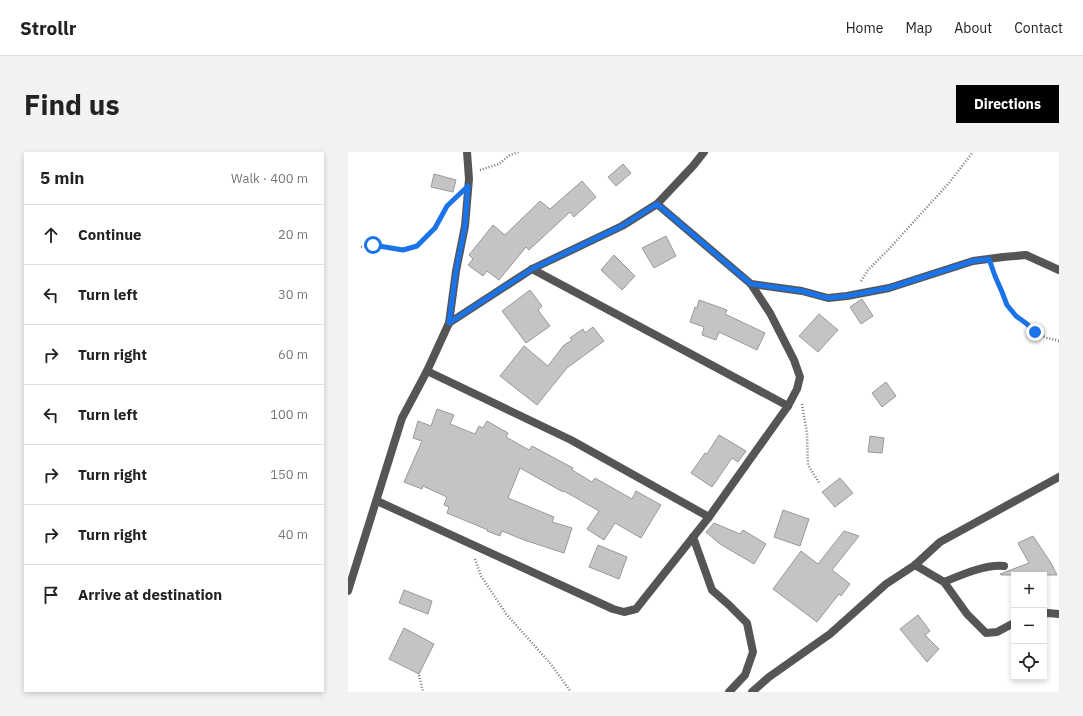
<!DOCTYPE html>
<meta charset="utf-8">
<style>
:root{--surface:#fff;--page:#f2f2f2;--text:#222;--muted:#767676;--line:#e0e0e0;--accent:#000}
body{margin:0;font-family:"IBM Plex Sans",sans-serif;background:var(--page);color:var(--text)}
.controls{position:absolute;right:12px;bottom:12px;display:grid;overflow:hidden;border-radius:0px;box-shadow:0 2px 6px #0003}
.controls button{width:36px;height:36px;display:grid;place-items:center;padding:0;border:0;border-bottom:1px solid var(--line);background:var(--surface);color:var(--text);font:20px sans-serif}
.stop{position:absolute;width:12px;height:12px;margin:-9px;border:3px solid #1a73e8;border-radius:50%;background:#fff}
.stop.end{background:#1a73e8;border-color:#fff;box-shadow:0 1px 4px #0008}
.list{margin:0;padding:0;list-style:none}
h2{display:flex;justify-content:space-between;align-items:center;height:52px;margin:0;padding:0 16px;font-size:17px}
h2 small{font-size:13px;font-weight:400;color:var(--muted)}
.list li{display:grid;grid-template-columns:26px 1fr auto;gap:12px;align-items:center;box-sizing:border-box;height:60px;padding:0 16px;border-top:1px solid var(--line)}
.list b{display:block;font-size:15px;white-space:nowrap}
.list em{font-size:13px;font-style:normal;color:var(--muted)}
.icon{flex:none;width:22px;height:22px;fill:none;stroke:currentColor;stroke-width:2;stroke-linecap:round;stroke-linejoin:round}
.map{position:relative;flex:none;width:711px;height:540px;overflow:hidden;border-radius:0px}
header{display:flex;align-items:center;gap:24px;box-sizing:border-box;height:56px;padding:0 20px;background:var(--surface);border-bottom:1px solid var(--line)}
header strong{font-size:19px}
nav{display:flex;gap:22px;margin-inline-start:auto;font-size:14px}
.intro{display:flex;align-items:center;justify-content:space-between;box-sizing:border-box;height:96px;padding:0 24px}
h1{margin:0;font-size:28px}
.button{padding:10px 18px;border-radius:0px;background:var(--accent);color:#fff;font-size:14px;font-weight:700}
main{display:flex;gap:24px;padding:0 24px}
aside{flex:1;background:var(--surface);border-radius:0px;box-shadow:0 2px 6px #0003}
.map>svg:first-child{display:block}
</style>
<header>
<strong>Strollr</strong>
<nav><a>Home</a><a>Map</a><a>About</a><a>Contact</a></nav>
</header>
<div class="intro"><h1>Find us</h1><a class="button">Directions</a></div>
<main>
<aside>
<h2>5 min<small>Walk · 400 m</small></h2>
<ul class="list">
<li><svg class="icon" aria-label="ahead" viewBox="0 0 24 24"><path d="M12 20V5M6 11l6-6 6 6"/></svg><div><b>Continue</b></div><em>20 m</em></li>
<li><svg class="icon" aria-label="left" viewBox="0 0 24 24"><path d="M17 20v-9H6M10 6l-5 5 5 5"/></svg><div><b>Turn left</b></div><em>30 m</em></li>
<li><svg class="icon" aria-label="right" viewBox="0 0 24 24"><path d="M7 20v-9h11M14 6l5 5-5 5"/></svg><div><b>Turn right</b></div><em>60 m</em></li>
<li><svg class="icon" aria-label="left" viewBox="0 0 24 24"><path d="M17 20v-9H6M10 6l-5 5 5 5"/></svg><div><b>Turn left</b></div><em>100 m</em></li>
<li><svg class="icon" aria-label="right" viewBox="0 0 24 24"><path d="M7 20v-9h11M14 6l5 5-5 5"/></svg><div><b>Turn right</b></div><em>150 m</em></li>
<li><svg class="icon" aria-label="right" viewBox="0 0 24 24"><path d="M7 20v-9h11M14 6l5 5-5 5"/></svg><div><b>Turn right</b></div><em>40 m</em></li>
<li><svg class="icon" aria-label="arrive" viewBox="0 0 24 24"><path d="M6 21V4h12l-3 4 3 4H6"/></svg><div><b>Arrive at destination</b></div></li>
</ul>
</aside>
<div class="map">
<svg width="711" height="540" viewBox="0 0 711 540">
<rect width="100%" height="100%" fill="#fff"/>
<!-- building -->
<g fill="#c4c4c4" stroke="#999">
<path d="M 275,12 L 283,21 L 268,34 L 260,25 Z"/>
<path d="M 86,22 L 108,28 L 105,40 L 83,35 Z"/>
<path d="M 234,29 L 248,45 L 226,65 L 222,60 L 181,98 L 178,95 L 151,128 L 139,119 L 135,124 L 120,113 L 125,107 L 121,103 L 145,73 L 157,83 L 192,49 L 202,57 Z"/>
<path d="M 318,84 L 328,104 L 306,116 L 294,96 Z"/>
<path d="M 266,103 L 287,124 L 274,138 L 253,118 Z"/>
<path d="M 182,138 L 194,154 L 190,158 L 202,174 L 178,191 L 154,159 Z"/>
<path d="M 514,147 L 525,164 L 513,172 L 502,155 Z"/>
<path d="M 351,148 L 379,158 L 377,162 L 417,181 L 409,198 L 371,180 L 368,188 L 354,183 L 356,175 L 342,170 L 347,155 L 349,156 Z"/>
<path d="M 471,162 L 490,178 L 470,200 L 451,184 Z"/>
<path d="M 245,175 L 256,189 L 219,216 L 189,253 L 152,224 L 176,194 L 200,214 L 216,193 L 224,188 L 222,186 L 235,177 L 237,181 Z"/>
<path d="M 538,230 L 548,244 L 534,255 L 524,241 Z"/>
<path d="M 89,257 L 106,263 L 102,272 L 127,282 L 131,274 L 135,276 L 139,269 L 160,281 L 158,285 L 181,298 L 184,294 L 225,316 L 224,318 L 244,330 L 247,326 L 284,347 L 288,339 L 313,353 L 293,386 L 267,371 L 256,388 L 239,377 L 251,359 L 216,339 L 215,340 L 172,316 L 160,346 L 206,365 L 204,370 L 224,376 L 216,401 L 176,388 L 154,379 L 152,384 L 139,379 L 140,378 L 99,361 L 101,355 L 96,353 L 99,345 L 75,334 L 74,337 L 56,330 L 74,289 L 65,286 L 70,269 L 83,274 Z"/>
<path d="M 371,283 L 398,299 L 390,310 L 384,306 L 364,335 L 343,321 L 357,301 L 359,302 Z"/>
<path d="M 522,284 L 536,286 L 534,301 L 520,300 Z"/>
<path d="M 492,326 L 505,341 L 487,355 L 474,340 Z"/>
<path d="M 435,358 L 461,367 L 452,394 L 426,385 Z"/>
<path d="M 366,371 L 392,382 L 395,378 L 418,392 L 406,412 L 372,392 L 358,380 Z"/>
<path d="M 496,379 L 511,384 L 484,418 L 502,432 L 493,444 L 491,442 L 469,470 L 425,437 L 453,399 L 470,412 Z"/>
<path d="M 685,384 L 703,411 L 709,423 L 653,423 L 652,422 L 681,411 L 670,391 Z"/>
<path d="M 250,393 L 279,405 L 271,427 L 241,415 Z"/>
<path d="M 56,438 L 84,449 L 80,462 L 51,451 Z"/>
<path d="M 570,463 L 582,479 L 577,483 L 591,497 L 579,510 L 552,477 Z"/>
<path d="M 56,476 L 86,492 L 71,522 L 41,507 Z"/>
</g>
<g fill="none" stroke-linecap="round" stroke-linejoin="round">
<!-- path -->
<g stroke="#777" stroke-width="2.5" stroke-dasharray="1 2" stroke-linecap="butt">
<path d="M 132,18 L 151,12 L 162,3 L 171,0"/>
<path d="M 13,95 L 25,93 L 55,98 L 69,94 L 87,76 L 99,54 L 108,45"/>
<path d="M 644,118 L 659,153 L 668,164 L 679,172 L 687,180 L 699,186 L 711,189"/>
<path d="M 513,129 L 520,118 L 541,97 L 601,31 L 625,0"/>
<path d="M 454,252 L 459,282 L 460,313 L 472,332"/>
<path d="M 127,407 L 133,424 L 159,463 L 202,511 L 223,540"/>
<path d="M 71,523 L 75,540"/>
</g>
<!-- street -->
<g stroke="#555" stroke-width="8">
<path d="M 184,117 L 440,254"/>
<path d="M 403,132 L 454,139 L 480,146 L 499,144 L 541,136 L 625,109 L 655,105 L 678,103 L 711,118"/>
<path d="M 101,171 L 108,119 L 117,74 L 121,27 L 119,0"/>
<path d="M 79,219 L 223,288 L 361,365"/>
<path d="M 29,349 L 265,457 L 276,460 L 288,457 L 361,365 L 440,254 L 449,237 L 452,225 L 446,208 L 422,161 L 403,132 L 309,52"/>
<path d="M 345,385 L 364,438 L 381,453 L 399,471 L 405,500 L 397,523 L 381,540"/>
<path d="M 567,413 L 596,430 C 613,423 638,412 656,414"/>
<path d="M 596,430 L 619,462 L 638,481 L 649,480 L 666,471"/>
<path d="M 0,439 L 54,266 L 79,219 L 101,171 L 184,117 L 274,74 L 309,52 L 345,14 L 356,0"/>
<path d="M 696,462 L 700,461 L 711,462"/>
<path d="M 404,540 L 421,525 L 482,482 L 538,432 L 567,413 L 592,390 L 711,325"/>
</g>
</g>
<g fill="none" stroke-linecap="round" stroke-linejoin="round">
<!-- route -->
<path stroke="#1a73e8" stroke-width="5" d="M 25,93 L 55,98 L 69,94 L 87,76 L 99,54 L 120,34 L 117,74 L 108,119 L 101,171 L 184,117 L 274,74 L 309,52 L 403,132 L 454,139 L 480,146 L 499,144 L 541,136 L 625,109 L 641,107 L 647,124 L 654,140 L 659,153 L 668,164 L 679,172 L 687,180"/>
</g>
</svg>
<div class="controls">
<button>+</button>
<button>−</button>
<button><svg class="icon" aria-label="locate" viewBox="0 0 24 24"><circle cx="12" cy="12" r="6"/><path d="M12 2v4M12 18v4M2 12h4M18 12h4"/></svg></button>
</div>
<div class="stop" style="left:25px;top:93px"></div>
<div class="stop end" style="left:687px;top:180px"></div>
</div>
</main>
